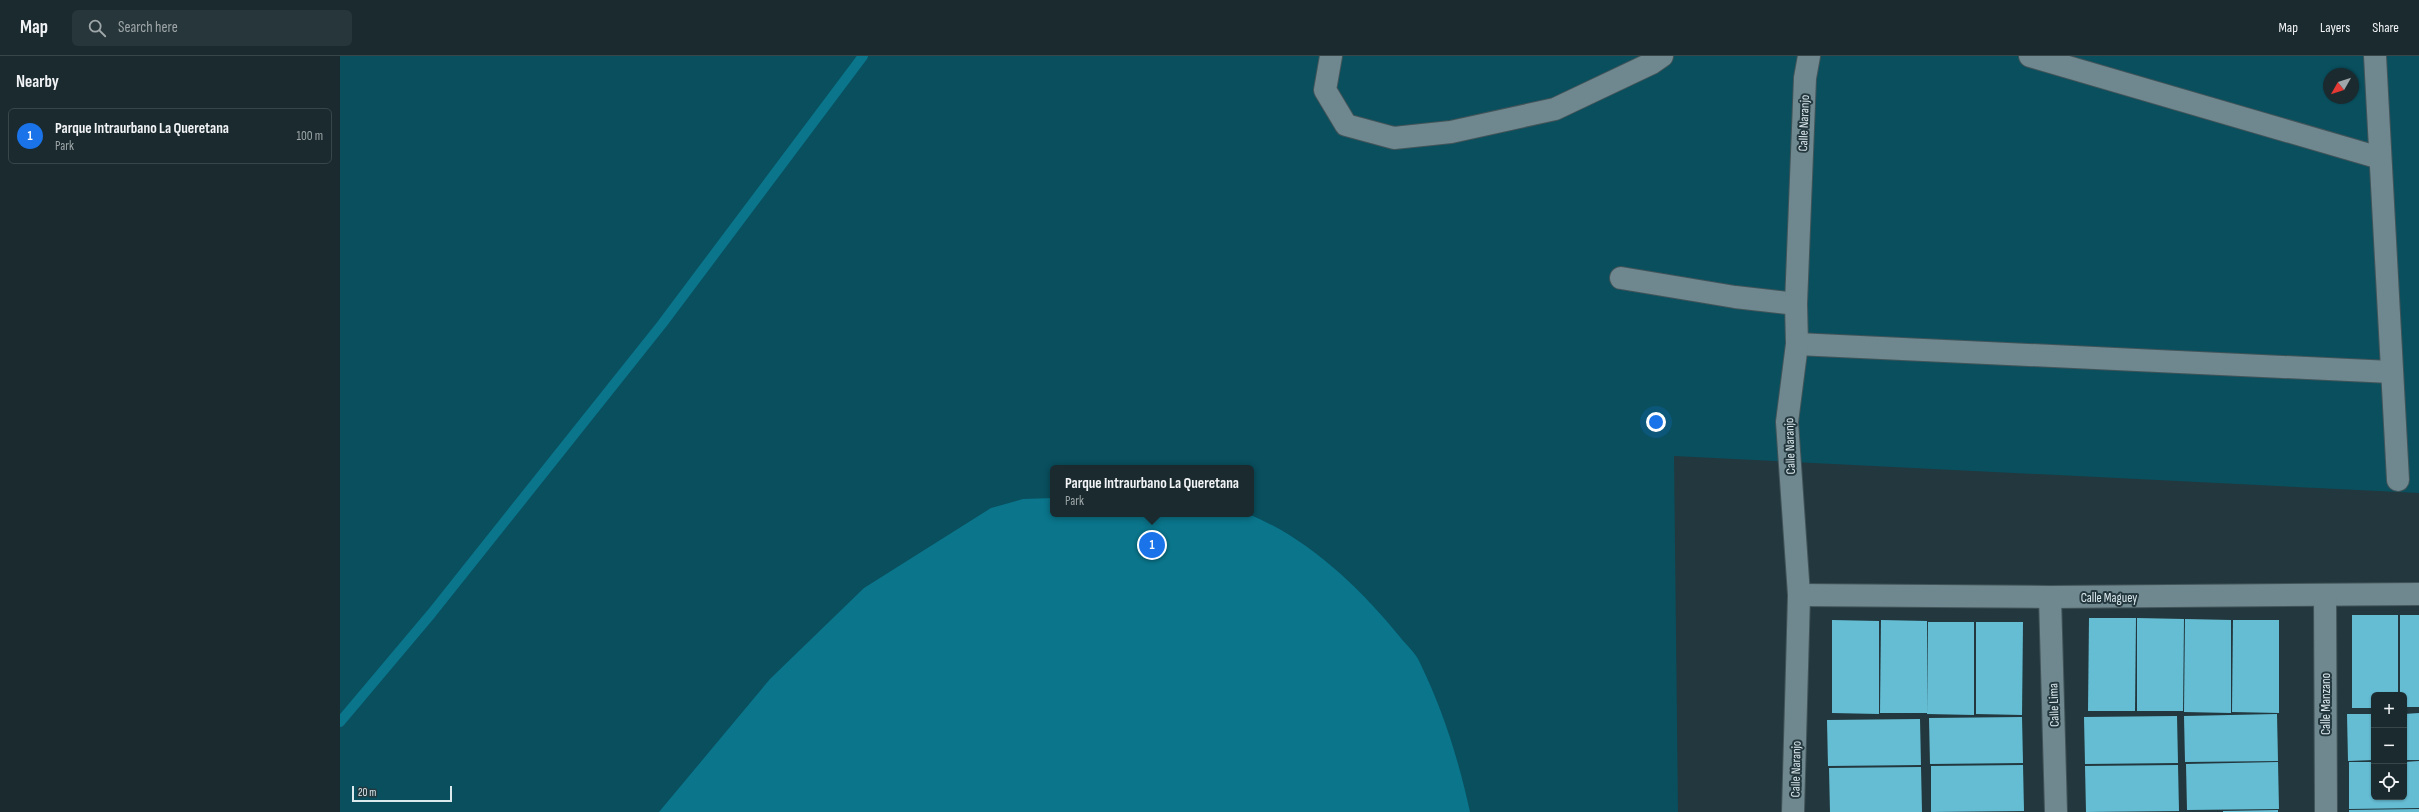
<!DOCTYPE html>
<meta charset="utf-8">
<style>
:root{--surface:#1a2a2e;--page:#27363a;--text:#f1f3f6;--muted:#9fa7aa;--line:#38464a;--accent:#1a73e8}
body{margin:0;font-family:"Sofia Sans Condensed",sans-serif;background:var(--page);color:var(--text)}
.controls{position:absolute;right:12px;bottom:12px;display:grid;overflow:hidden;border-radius:6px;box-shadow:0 1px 3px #0004}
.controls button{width:36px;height:36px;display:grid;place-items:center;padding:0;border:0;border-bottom:1px solid var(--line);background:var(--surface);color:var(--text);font:20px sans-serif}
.compass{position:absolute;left:1983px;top:12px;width:36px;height:36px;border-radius:50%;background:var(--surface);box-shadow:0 1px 3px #0004;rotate:231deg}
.scale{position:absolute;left:12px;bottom:10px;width:100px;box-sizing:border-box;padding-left:4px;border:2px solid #dce9ed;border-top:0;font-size:11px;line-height:14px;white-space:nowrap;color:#dce9ed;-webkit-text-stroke:3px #23383e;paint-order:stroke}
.you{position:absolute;left:1316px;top:366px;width:14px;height:14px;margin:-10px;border:3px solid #fff;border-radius:50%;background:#1a73e8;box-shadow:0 0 0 6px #1a73e833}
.badge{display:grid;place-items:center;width:26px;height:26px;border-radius:50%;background:var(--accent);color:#fff;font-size:13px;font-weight:700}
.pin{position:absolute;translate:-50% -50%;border:2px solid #fff;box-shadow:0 1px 4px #0006}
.popup{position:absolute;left:710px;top:409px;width:204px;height:52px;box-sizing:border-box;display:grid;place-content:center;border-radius:6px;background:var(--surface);filter:drop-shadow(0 1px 3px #0005);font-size:13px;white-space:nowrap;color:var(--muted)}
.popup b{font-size:15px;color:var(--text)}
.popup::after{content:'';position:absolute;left:50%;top:100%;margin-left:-8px;border:8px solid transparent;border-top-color:var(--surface)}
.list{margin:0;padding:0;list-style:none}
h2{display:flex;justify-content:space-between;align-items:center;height:52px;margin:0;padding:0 16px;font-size:17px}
h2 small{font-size:13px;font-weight:400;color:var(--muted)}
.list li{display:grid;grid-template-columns:26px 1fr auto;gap:12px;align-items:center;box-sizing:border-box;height:56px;margin:0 8px 8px;padding:0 8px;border:1px solid var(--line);border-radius:6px}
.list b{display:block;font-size:15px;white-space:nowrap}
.list p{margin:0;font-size:13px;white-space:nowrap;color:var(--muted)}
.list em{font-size:13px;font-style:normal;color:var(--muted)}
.icon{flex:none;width:22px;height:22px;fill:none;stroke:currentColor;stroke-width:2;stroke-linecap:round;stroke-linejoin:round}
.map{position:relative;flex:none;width:2079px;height:756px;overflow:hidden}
header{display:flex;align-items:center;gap:24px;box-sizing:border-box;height:56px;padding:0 20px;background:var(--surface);border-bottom:1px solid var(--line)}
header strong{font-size:19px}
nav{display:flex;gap:22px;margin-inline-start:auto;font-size:14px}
.search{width:280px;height:36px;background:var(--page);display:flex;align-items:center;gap:10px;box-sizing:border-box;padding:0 14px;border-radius:6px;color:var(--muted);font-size:15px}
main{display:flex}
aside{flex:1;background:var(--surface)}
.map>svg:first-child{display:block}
</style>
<header>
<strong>Map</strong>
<div class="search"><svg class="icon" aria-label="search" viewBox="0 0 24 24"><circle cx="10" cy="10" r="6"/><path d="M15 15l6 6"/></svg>Search here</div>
<nav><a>Map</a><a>Layers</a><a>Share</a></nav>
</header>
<main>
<aside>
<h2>Nearby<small></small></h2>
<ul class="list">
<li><span class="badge">1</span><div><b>Parque Intraurbano La Queretana</b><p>Park</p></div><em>100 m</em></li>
</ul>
</aside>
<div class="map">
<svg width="2079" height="756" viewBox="0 0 2079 756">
<rect width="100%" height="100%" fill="#23383e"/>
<!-- green -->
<path fill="#094f5e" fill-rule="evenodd" d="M 0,0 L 2079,0 L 2079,437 L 1334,400 L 1338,756 L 0,756 ZM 1989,18 L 2013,18 L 2013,42 L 1989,42 ZM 713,412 L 911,412 L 911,458 L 713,458 Z"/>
<!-- water -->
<path fill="#0a758b" d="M 713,442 L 713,458 L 908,458 C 968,482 1019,531 1060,581 C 1066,589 1076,597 1080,607 C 1103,654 1119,705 1130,756 L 319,756 L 430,623 L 524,532 L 651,452 L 683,443 Z"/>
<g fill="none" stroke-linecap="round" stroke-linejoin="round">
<!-- stream -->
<path stroke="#0a758b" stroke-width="10" d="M 0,666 L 91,558 L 322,268 L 523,0"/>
</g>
<!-- building -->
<g fill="#65bdd4">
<path d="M 2012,559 L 2058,559 L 2058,639 L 2034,639 L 2034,652 L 2012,652 Z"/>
<path d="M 2060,559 L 2079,559 L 2079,651 L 2064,651 L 2064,639 L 2060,639 Z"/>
<path d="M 1749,562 L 1796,562 L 1795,655 L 1748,655 Z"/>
<path d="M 1797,562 L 1844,563 L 1843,655 L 1797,655 Z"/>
<path d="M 1845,563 L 1891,564 L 1891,657 L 1844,656 Z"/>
<path d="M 1492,564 L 1539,565 L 1539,658 L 1492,657 Z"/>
<path d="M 1541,564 L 1587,565 L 1587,657 L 1540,657 Z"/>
<path d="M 1893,564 L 1939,564 L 1939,657 L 1892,656 Z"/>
<path d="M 1588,566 L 1634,566 L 1634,659 L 1587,658 Z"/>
<path d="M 1636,566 L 1683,566 L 1682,659 L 1636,658 Z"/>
<path d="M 2079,657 L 2079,704 L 2064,704 L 2064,658 Z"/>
<path d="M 1937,658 L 1938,705 L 1845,706 L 1844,660 Z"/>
<path d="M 2007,658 L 2034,658 L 2034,704 L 2008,705 Z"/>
<path d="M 1837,660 L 1838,707 L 1745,708 L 1744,661 Z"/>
<path d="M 1682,661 L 1683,707 L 1590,708 L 1589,662 Z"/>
<path d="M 1580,663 L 1581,709 L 1488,710 L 1487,664 Z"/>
<path d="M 2079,705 L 2079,752 L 2009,753 L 2009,706 L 2034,706 L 2034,741 L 2064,741 L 2064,706 Z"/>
<path d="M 1938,706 L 1939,753 L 1847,754 L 1846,708 Z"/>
<path d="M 1683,709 L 1684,755 L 1591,756 L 1591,710 Z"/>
<path d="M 1838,709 L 1839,755 L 1746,756 L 1745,710 Z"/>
<path d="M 1581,711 L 1582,756 L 1490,756 L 1489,712 Z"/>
<path d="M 2079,753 L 2079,756 L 2009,756 L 2009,754 Z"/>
<path d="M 1938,754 L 1938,756 L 1883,756 L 1883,755 Z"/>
</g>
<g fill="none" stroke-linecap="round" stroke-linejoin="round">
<defs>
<g id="minor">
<path d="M 991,0 L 985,34 L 1006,69 L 1054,82 L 1111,76 L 1215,53 L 1312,7 L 1322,0"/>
<path d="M 1690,0 L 2040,102"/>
<path d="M 2035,0 L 2058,424"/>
<path d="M 1281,222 L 1395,241 L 1456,248"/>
<path d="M 1457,288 L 2051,316"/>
<path d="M 1459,539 L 1710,541 L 2079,538"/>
<path d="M 1985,539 L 1986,756"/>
<path d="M 1710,541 L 1716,756"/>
<path d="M 1453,756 L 1459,539 L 1447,366 L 1457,288 L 1456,248 L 1465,22 L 1469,0"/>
</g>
</defs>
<!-- minor casing -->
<use href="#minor" stroke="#415459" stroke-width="24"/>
<!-- minor -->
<use href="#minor" stroke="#6f878e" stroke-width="22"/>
</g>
<g text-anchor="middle" stroke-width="4" stroke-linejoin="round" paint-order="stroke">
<!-- street labels -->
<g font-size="13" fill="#dce9ed" stroke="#23383e">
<text transform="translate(1463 67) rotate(-88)" y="5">Calle Naranjo</text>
<text transform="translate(1449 390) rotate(-92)" y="5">Calle Naranjo</text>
<text x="1769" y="546">Calle Maguey</text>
<text transform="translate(1985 648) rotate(-90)" y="5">Calle Manzano</text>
<text transform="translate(1713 649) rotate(-92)" y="5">Calle Lima</text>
<text transform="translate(1455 713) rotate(-89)" y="5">Calle Naranjo</text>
</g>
</g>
</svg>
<div class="controls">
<button>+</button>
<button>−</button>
<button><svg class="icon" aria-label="locate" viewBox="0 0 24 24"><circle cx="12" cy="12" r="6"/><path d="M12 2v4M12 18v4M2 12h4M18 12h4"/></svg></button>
</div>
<svg class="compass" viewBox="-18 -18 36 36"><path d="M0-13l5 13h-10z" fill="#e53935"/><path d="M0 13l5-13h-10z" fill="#9fa7aa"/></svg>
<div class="scale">20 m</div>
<div class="you"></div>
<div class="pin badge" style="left:812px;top:489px">1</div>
<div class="popup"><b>Parque Intraurbano La Queretana</b>Park</div>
</div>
</main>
